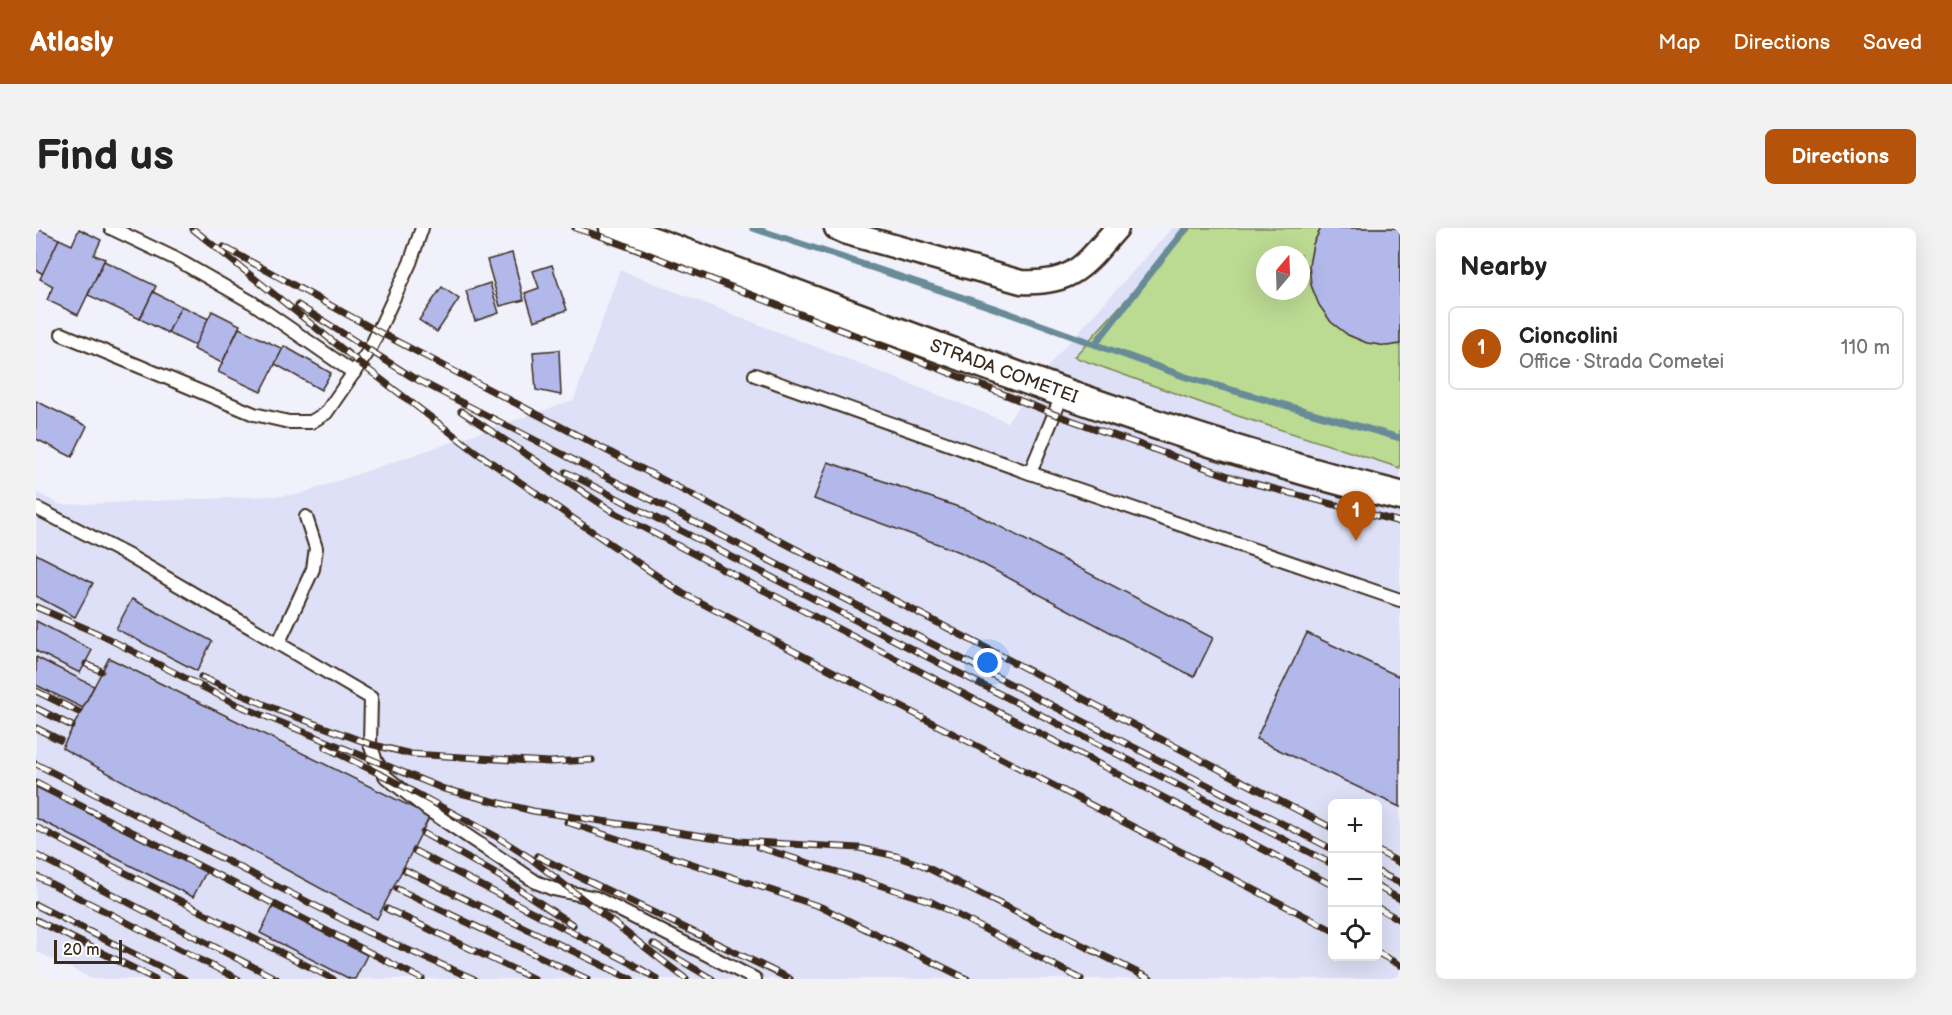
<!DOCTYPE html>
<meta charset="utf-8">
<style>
:root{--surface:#fff;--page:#f2f2f2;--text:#222;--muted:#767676;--line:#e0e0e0;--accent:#b45309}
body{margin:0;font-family:"Balsamiq Sans",sans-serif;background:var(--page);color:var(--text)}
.controls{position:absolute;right:18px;bottom:18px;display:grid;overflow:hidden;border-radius:9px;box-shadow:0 6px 24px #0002}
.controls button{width:54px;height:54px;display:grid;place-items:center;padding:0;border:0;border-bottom:2px solid var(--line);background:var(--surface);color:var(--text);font:30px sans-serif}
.compass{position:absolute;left:1220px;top:18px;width:54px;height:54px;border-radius:50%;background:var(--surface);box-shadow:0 6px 24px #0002;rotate:19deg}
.scale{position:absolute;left:18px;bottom:15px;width:68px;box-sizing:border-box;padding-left:6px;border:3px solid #3b2a1e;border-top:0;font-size:16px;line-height:21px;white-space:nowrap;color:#3b2a1e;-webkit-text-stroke:4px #fff;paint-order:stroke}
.you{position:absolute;left:952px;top:435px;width:21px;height:21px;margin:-15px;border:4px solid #fff;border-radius:50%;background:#1a73e8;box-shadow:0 0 0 9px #1a73e833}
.badge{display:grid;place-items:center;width:39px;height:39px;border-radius:50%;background:var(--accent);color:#fff;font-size:20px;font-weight:700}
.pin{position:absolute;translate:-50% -50px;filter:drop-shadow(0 2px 3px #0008)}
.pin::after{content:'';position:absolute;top:32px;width:21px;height:18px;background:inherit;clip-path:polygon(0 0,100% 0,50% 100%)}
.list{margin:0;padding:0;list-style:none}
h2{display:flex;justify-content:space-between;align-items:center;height:78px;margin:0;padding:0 24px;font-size:26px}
h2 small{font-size:20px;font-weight:400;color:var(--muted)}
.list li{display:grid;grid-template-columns:39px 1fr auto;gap:18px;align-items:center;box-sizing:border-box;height:84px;margin:0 12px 12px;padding:0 12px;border:2px solid var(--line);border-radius:9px}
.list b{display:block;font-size:22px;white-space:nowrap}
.list p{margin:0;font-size:20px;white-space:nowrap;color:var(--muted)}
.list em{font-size:20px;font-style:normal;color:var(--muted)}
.icon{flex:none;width:33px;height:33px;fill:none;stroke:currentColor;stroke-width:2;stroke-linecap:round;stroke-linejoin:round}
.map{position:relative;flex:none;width:1364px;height:751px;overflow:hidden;border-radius:9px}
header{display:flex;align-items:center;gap:36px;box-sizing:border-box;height:84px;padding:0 30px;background:var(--accent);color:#fff}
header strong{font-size:28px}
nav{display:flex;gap:33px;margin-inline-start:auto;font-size:21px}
.intro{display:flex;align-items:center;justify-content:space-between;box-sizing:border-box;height:144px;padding:0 36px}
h1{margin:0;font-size:42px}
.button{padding:15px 27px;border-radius:9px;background:var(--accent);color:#fff;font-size:21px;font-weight:700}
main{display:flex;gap:36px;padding:0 36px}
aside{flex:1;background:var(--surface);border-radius:9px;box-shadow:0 6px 24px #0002}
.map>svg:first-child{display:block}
</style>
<header>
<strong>Atlasly</strong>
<nav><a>Map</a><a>Directions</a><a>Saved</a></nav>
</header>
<div class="intro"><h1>Find us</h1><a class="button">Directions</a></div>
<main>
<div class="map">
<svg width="1364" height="751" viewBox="0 0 1364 751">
<rect width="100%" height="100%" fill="#f0f1fb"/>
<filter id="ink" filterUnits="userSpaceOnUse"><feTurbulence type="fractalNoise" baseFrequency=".0167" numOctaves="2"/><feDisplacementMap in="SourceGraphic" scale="12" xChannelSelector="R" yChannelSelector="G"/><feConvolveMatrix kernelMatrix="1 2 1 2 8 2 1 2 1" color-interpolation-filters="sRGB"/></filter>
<g filter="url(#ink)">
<!-- built -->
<path fill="#dde0f6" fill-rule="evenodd" d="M 1136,0 L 1364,0 L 1364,751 L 56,751 L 0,723 L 0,264 L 25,277 L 261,267 L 538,172 L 584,42 L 971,194 L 1019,130 ZM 1229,27 L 1265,27 L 1265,63 L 1229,63 ZM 1296,576 L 1342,576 L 1342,728 L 1296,728 Z"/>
<!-- green -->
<path fill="#bbda92" stroke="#7b8258" stroke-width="1.5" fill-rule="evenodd" d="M 1155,0 L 1364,0 L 1364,240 L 1202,188 L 1038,129 ZM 1229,27 L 1265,27 L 1265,63 L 1229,63 Z"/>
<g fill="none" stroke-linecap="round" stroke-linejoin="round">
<!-- stream -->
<g stroke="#698b98" stroke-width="7">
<path d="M 717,0 L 958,80 L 1150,149 L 1364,210"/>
<path d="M 1059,116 L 1150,0"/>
</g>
</g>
<!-- building -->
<g fill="#b2b8e9" stroke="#3b2a1e" stroke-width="1.5">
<path d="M 0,0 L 23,11 L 7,46 L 0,42 Z"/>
<path d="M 1285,0 L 1364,0 L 1364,116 L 1351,118 L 1331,115 L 1312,107 L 1295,94 L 1283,77 L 1275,57 L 1273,37 L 1277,16 Z"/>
<path d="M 43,1 L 65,12 L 58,27 L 69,31 L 42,87 L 11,72 L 17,58 L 4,51 L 23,11 L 36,17 Z"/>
<path d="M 476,25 L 488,72 L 464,78 L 451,32 Z"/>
<path d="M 68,33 L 120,58 L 104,91 L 52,67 Z"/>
<path d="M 516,37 L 531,82 L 498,93 L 489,65 L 503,60 L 497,43 Z"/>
<path d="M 454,55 L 463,85 L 439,93 L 430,63 Z"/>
<path d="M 406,59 L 423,71 L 401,104 L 383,92 Z"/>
<path d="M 117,64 L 145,78 L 132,105 L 104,91 Z"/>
<path d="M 145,78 L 173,91 L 159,118 L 132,105 Z"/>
<path d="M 176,83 L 204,97 L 186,135 L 157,121 Z"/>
<path d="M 203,100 L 247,121 L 225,164 L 182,144 Z"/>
<path d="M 248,118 L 295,145 L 285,162 L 239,136 Z"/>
<path d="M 523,122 L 525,167 L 500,162 L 497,124 Z"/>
<path d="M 0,173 L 51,198 L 36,229 L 0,211 Z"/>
<path d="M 792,234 L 934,283 L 1177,410 L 1158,449 L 924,324 L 778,271 Z"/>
<path d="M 0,326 L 57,355 L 39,389 L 0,368 Z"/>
<path d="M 96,371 L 176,413 L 161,443 L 80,401 Z"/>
<path d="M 0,393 L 56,422 L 44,445 L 0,423 Z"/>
<path d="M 1271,405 L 1364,449 L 1364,579 L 1220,511 Z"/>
<path d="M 0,429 L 58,458 L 47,480 L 0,457 Z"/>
<path d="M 73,430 L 394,588 L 341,691 L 26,520 Z"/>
<path d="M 0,559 L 170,644 L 157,669 L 0,590 Z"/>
<path d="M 237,679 L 331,727 L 319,751 L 314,751 L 224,705 Z"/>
</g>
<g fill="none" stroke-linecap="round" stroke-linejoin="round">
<defs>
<g id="service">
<path d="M 75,0 L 140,31 L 217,75 L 318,145"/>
<path d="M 26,106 L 218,186 L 253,194 L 275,194 L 290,185 L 334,121 L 374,35 L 386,0"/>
<path d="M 719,147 L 994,245 L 1027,165"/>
<path d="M 994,245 L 1364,372"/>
<path d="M 0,280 L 93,328 L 335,470 L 334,516 L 340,533 L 350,549 L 391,581 L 500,654 L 517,661 L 560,670 L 719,751"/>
<path d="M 242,416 L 277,341 L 280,320 L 270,289"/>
</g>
<path id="minor" d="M 800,0 L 811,5 L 985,54 C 1038,57 1049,36 1081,0"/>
<path id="tertiary" d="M 578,0 C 839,92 1095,201 1364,268"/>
</defs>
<!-- service casing -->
<use href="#service" stroke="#3b2a1e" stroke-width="16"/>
<!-- minor casing -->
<use href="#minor" stroke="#3b2a1e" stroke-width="27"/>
<!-- tertiary casing -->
<use href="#tertiary" stroke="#3b2a1e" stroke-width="33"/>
<!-- service -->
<use href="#service" stroke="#fff" stroke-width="12"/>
<!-- minor -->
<use href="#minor" stroke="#fff" stroke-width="22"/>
<!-- tertiary -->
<use href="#tertiary" stroke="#fff" stroke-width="28"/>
<defs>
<g id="rail">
<path d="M 539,0 L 576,12 L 1018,186 L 1201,251 L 1364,294"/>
<path d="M 157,1 L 325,136 L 440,224 L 646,365 L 1296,702"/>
<path d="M 188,19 L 343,104 L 1296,600"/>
<path d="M 262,77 L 376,149 L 1296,621"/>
<path d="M 425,183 L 579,285 L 1296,657"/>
<path d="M 530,244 L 1296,636"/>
<path d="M 0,379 L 63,406 L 202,477 L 408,561 L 497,583 L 702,613 L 823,620 L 860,628 L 886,637 L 1114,751"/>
<path d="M 50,436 L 65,443"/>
<path d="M 165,449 L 244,483 L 334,516 L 375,526 L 513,534 L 556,532"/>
<path d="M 0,463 L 43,484"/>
<path d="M 0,480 L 36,498"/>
<path d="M 0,500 L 24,512"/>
<path d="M 289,519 L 350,549 L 463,610 L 494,630 L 650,751"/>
<path d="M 0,536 L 331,704 L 438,751"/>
<path d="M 0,555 L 386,751"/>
<path d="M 531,594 L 785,679 L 931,751"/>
<path d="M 0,599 L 297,751"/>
<path d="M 387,605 L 465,649 L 537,697"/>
<path d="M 722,619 L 894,673 L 1045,751"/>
<path d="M 379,623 L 595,735 L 621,751"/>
<path d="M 1342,623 L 1364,635"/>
<path d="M 0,627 L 241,751"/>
<path d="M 501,628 L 754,751"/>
<path d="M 369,642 L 595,751"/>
<path d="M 1342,644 L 1364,655"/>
<path d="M 0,648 L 202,751"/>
<path d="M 1342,659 L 1364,671"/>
<path d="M 361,661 L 551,751"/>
<path d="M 0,677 L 148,751"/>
<path d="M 1342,680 L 1364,692"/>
<path d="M 351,681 L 498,751"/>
<path d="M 0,692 L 119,751"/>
<path d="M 617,716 L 676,751"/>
<path d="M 1342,725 L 1364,737"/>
</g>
</defs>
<!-- rail casing -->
<use href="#rail" stroke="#3b2a1e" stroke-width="7"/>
<!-- rail -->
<use href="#rail" stroke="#fff" stroke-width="4.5" stroke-dasharray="14" stroke-linecap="butt"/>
</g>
</g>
<g text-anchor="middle" stroke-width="4.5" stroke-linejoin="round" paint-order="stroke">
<!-- street labels -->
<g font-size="18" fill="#3b2a1e" stroke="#fff">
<text transform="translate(968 143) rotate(20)" y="6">STRADA COMETEI</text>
</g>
</g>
</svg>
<div class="controls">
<button>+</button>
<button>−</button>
<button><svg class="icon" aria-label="locate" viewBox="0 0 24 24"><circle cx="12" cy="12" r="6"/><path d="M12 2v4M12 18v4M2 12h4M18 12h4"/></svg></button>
</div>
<svg class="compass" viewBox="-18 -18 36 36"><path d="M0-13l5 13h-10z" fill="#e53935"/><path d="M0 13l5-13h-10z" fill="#767676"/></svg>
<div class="scale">20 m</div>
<div class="you"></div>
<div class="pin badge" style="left:1320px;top:313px">1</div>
</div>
<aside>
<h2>Nearby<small></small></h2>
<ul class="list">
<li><span class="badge">1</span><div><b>Cioncolini</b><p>Office · Strada Cometei</p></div><em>110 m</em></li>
</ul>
</aside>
</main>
